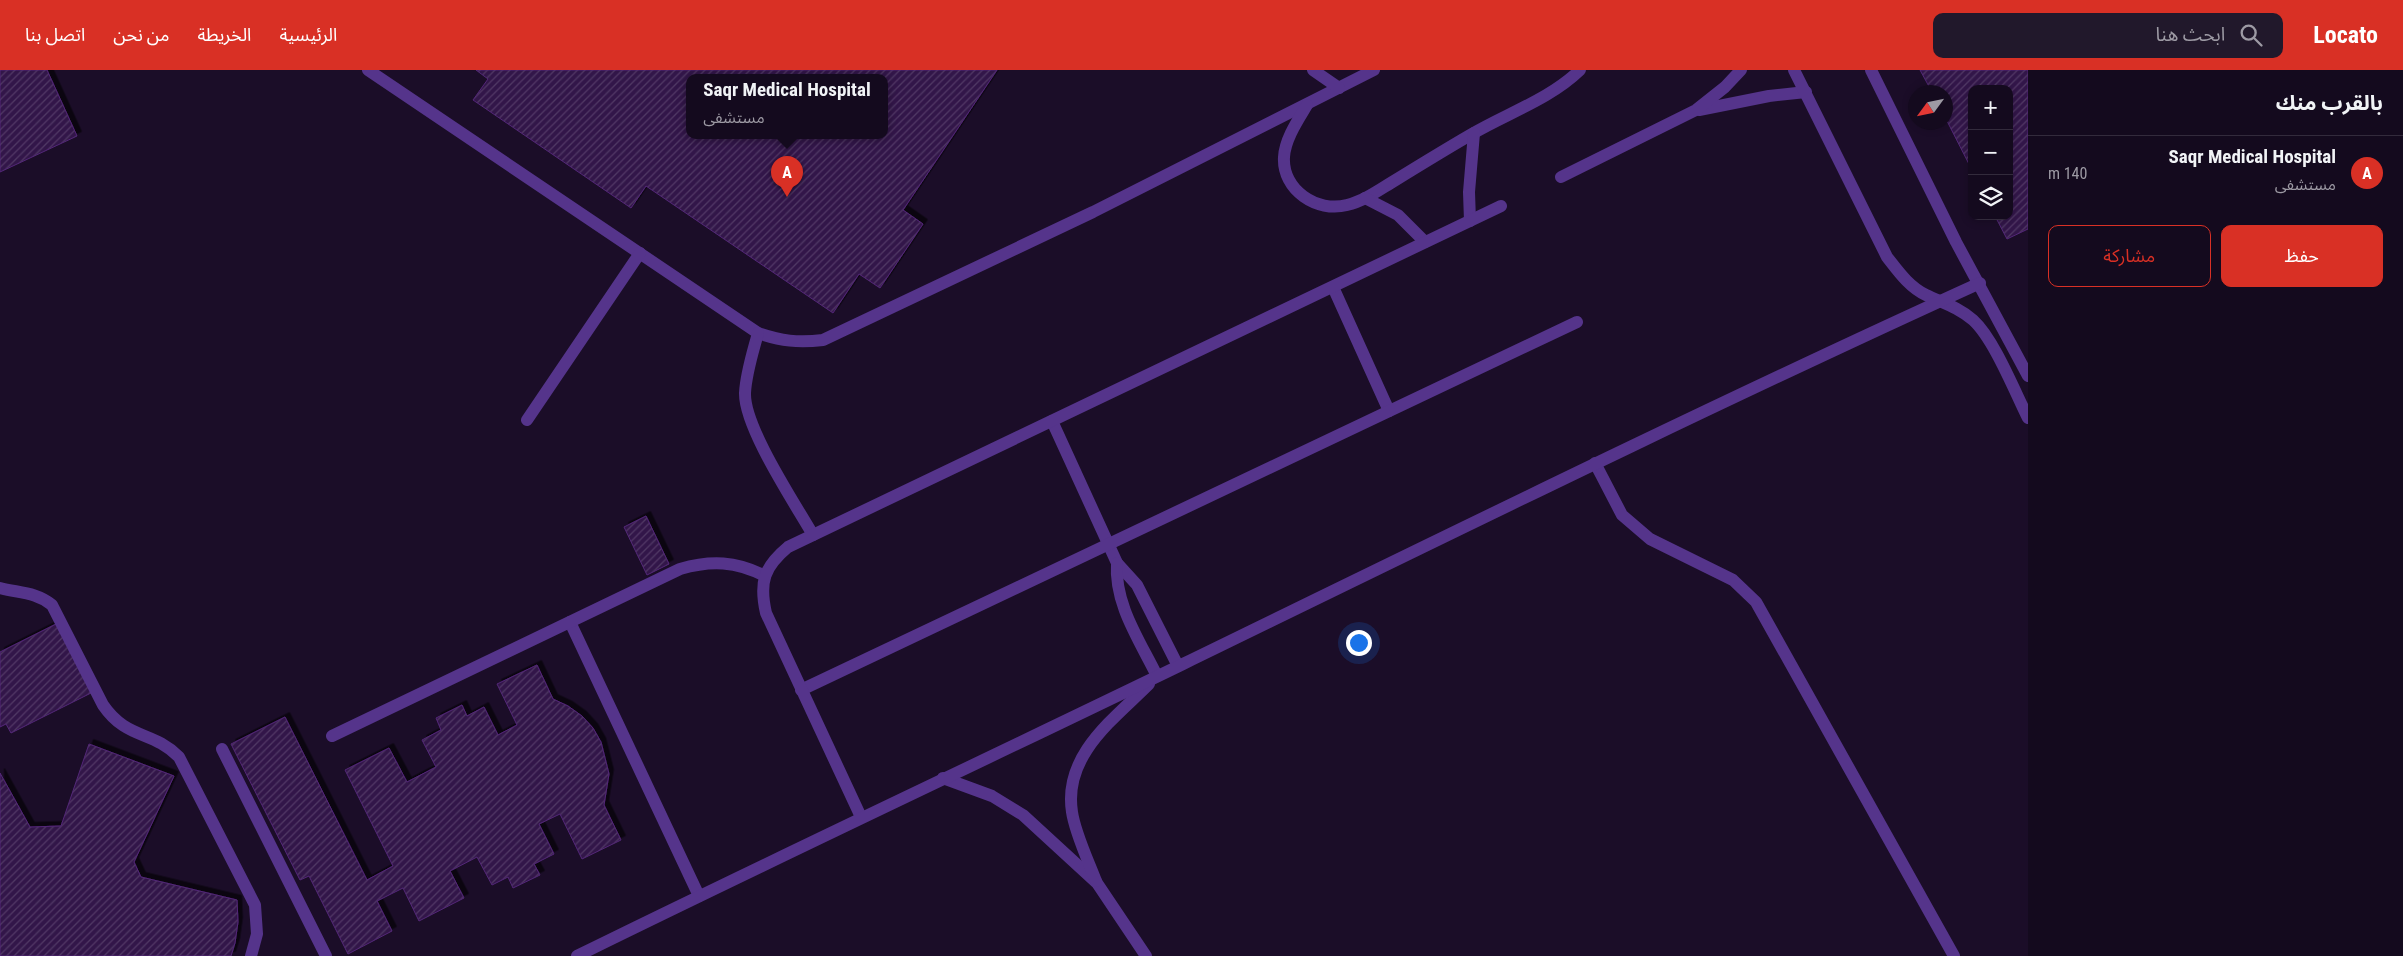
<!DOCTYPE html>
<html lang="ar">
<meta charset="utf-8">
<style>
:root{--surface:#140a1e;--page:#21182b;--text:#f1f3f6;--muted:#9d9aa4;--line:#332b3c;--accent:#d93025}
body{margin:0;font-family:"Roboto Condensed","Noto Sans Arabic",sans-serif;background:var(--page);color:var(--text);direction:rtl}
.controls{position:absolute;right:15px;top:15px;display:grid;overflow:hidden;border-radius:10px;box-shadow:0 2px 8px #0003}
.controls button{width:45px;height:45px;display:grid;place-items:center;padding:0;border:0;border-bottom:1px solid var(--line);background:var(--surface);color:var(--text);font:25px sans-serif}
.compass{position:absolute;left:1908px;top:15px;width:45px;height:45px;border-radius:50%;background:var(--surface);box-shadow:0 2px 8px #0003;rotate:237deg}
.you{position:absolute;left:1358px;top:572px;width:18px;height:18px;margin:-12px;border:4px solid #fff;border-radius:50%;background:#1a73e8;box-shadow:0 0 0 8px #1a73e833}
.badge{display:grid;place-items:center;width:32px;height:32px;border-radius:50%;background:var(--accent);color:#fff;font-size:16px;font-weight:700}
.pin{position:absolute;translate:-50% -41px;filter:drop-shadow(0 1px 2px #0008)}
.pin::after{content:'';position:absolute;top:26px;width:18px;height:15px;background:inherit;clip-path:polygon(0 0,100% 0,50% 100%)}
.popup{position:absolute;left:686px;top:4px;width:202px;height:65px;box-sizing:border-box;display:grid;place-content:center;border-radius:10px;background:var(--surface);filter:drop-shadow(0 1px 4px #0005);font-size:16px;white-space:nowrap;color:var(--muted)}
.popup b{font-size:19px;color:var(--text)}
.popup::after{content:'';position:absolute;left:50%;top:100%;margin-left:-10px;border:10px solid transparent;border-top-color:var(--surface)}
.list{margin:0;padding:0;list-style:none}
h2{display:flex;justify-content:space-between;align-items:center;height:65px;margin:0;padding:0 20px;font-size:21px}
h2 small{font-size:16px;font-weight:400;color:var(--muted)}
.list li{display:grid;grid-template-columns:32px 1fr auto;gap:15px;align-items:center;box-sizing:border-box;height:75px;padding:0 20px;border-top:1px solid var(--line)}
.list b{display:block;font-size:19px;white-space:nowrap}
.list p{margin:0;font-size:16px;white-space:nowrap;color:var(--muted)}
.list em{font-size:16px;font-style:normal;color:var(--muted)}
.actions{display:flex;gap:10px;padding:15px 20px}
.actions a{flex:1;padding:11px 0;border:1px solid var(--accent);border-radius:10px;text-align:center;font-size:18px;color:var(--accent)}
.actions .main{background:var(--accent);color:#fff}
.icon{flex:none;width:28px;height:28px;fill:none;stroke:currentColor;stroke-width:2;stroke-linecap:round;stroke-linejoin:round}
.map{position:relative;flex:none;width:2028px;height:886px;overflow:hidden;direction:ltr}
header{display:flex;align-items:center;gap:30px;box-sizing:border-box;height:70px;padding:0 25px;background:var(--accent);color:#fff}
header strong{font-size:24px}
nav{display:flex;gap:28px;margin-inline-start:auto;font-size:18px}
.search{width:350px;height:45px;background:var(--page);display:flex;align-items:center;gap:12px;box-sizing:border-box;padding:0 18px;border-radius:10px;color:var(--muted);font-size:19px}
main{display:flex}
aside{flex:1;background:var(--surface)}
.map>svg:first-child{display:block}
</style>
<header>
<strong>Locato</strong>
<div class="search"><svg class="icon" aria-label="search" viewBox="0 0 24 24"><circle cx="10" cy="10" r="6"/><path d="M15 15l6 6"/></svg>ابحث هنا</div>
<nav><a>الرئيسية</a><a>الخريطة</a><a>من نحن</a><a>اتصل بنا</a></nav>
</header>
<main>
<aside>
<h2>بالقرب منك<small></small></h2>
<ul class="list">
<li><span class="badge">A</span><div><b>Saqr Medical Hospital</b><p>مستشفى</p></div><em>140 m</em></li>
</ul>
<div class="actions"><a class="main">حفظ</a><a>مشاركة</a></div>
</aside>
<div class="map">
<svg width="2028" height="886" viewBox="0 0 2028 886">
<defs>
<pattern id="building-hatch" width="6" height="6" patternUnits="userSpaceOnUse" patternTransform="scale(1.25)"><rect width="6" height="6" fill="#33174a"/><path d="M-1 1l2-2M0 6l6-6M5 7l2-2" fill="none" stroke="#513865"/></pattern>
<filter id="shadow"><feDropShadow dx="4.5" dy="-4.5" stdDeviation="0" flood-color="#0009"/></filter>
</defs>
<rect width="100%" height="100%" fill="#1b0d28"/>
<!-- building -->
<g fill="url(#building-hatch)" stroke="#532778" fill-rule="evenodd" filter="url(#shadow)">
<path d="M 0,0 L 47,0 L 77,66 L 0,102 Z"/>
<path d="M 476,0 L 997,0 L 903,140 L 923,154 L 880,218 L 859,204 L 833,243 L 646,116 L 631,138 L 473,30 L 488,9 ZM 690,8 L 884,8 L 884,66 L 690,66 Z"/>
<path d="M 1920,0 L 2028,0 L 2028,159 L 2007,169 L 1995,146 L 2009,146 L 2009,19 L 1972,19 L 1972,100 L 1946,49 L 1946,22 L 1932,22 Z"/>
<path d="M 646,446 L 669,494 L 647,505 L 624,457 Z"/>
<path d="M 58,553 L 93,622 L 11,663 L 6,654 L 0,657 L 0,582 Z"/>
<path d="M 537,595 L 553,629 L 568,636 L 582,646 L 593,658 L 601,672 L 609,704 L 604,735 L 621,770 L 582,789 L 560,744 L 539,754 L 554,784 L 534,794 L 540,805 L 513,818 L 508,807 L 492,815 L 477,787 L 450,801 L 464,828 L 419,851 L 403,818 L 377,831 L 392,861 L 348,884 L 309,806 L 300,810 L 231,674 L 285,647 L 367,810 L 393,796 L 345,700 L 389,678 L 407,712 L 436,697 L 422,670 L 441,660 L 436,648 L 462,635 L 467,646 L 484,637 L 498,665 L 517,655 L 497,614 Z"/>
<path d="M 89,674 L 174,706 L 134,792 L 141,807 L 237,830 L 238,852 L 235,873 L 231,886 L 0,886 L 0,703 L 30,757 L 61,756 Z"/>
</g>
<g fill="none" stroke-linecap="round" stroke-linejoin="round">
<!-- service -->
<g stroke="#55348b" stroke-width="12">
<path d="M 368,0 L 758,263 C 781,271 798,273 823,270 L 1093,142 L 1374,0"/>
<path d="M 1313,0 L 1339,18"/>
<path d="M 1307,35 C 1298,50 1285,69 1284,87 C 1282,120 1317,143 1347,135 C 1364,131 1379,120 1394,111 C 1420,95 1446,79 1472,64 C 1508,43 1550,29 1580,0"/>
<path d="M 1699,40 L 1769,26 L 1806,22"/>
<path d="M 1561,107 L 1696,40 L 1725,17 L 1741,0"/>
<path d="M 1365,128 L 1398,145 L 1425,172"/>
<path d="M 1470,151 L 1469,122 L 1474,63"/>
<path d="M 1333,217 L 1389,341"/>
<path d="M 758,263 C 753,282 746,303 745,323 C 744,357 794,432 813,465"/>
<path d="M 527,350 L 640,183"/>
<path d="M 1052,351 L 1117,493 L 1137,515 L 1178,596"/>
<path d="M 1595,393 L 1622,445 L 1650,469 L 1733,510 L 1756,532 L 1954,886"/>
<path d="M 1117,493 C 1114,534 1140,571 1157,606"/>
<path d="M 0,518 C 19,523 36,522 52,535 L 103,635 C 127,670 152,660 179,687 L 255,835 L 257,864 L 251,886"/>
<path d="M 570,552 L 699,826"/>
<path d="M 801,620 L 1577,252"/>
<path d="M 332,666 L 680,499 C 711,490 736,491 765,506"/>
<path d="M 222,679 L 326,886"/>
<path d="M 861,747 L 766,543 C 759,512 764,497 788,477 L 1501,136"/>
</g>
<!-- minor -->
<g stroke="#55348b" stroke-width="12">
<path d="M 1794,0 L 1887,187 C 1898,201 1909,217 1926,225 C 1943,233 1958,237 1973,250 C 1994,269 2015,322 2028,348"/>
<path d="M 1871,0 L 1956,172 L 2028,306"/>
<path d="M 943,708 L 992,726 L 1023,745 L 1097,813 L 1146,886"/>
<path d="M 1096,811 C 1088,790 1075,763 1072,742 C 1063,685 1114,649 1149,614"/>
<path d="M 577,886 C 778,787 981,692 1183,594 C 1448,465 1712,335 1980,213"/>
</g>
</g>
</svg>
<div class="controls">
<button>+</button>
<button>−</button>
<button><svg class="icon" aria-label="layers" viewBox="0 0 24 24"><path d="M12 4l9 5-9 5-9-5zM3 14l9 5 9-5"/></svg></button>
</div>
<svg class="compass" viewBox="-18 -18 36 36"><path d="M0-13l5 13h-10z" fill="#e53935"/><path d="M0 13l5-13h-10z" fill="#9d9aa4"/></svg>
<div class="you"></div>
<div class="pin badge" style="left:787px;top:127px">A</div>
<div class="popup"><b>Saqr Medical Hospital</b>مستشفى</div>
</div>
</main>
